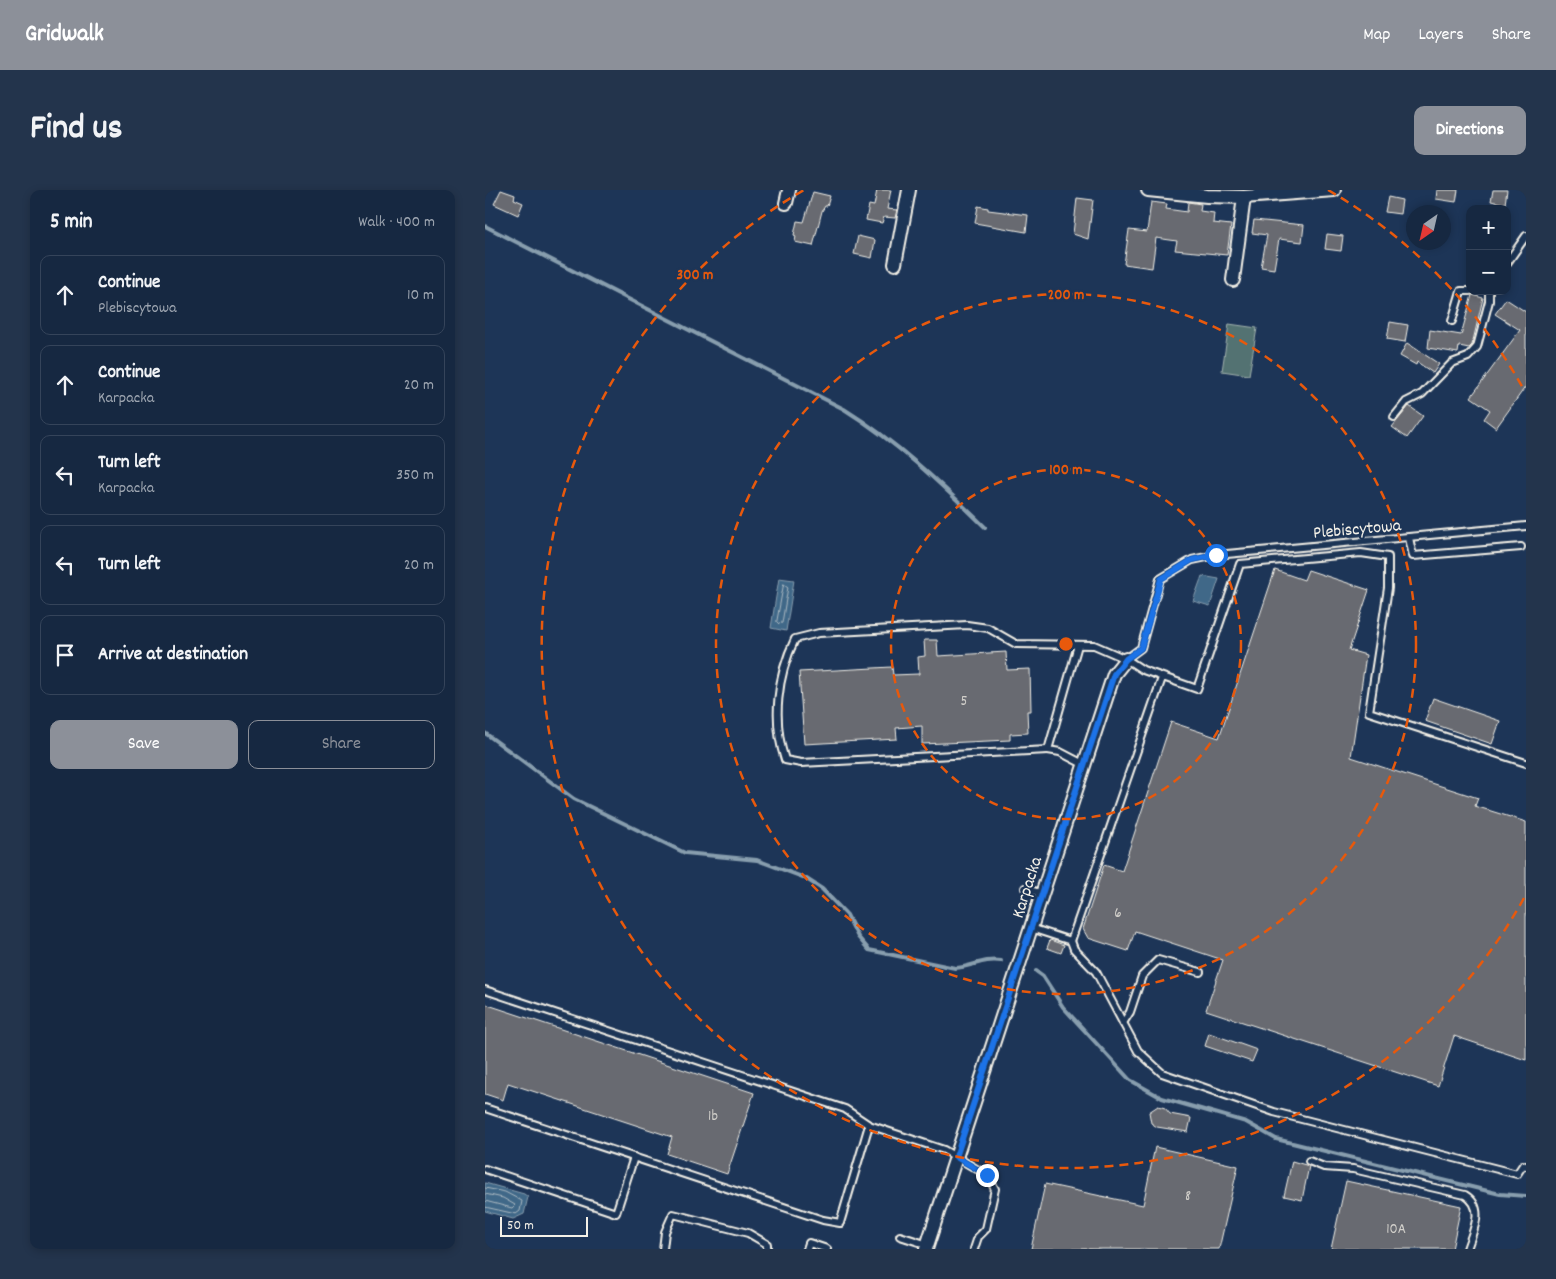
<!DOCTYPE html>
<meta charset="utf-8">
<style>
:root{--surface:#162841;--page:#23344c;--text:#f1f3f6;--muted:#9ea6b1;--line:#35445a;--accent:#8c9099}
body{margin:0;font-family:Dekko,sans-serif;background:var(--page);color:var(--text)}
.controls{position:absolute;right:15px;top:15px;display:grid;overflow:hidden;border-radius:10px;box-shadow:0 2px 8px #0003}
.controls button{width:45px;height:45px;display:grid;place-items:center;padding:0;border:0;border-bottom:1px solid var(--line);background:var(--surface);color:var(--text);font:25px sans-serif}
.compass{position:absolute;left:921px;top:15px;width:45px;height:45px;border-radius:50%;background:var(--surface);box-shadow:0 2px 8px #0003;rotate:214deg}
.scale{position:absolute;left:15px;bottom:12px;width:88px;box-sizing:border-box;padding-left:5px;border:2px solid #f4f1e8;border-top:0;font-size:14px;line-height:18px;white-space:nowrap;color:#f4f1e8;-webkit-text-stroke:4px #1d3557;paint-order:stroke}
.stop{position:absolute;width:15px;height:15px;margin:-11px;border:4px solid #1a73e8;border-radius:50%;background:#fff}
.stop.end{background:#1a73e8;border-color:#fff;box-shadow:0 1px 5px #0008}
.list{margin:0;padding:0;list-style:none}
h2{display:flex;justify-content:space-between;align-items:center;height:65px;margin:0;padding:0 20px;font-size:21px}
h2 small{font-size:16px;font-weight:400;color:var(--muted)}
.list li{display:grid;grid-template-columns:32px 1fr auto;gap:15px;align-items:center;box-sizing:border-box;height:80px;margin:0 10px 10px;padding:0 10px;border:1px solid var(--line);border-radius:10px}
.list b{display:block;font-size:19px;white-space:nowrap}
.list p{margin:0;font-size:16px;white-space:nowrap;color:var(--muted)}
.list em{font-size:16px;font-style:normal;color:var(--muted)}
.actions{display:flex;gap:10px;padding:15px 20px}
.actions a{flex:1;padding:11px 0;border:1px solid var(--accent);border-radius:10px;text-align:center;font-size:18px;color:var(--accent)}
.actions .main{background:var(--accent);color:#fff}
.icon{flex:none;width:28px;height:28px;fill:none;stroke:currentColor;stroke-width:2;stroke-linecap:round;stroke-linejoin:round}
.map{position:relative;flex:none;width:1041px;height:1059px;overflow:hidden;border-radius:10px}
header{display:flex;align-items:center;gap:30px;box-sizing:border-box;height:70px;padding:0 25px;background:var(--accent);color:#fff}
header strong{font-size:24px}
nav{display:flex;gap:28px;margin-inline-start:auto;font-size:18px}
.intro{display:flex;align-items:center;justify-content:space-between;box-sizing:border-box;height:120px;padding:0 30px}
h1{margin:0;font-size:35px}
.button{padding:12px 22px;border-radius:10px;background:var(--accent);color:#fff;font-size:18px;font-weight:700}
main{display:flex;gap:30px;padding:0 30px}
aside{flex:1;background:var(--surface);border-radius:10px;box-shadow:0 2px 8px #0003}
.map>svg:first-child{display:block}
</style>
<header>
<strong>Gridwalk</strong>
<nav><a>Map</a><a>Layers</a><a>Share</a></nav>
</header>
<div class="intro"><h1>Find us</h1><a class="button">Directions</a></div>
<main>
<aside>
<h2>5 min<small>Walk · 400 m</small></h2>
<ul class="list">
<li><svg class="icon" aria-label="ahead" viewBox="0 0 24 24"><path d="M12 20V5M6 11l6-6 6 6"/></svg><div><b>Continue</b><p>Plebiscytowa</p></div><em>10 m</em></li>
<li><svg class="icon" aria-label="ahead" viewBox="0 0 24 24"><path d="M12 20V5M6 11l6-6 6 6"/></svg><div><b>Continue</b><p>Karpacka</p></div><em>20 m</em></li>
<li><svg class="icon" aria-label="left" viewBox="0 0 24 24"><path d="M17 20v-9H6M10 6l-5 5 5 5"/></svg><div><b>Turn left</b><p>Karpacka</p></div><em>350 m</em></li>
<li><svg class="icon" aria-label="left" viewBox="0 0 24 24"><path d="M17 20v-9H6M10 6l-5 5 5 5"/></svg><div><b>Turn left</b></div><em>20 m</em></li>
<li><svg class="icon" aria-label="arrive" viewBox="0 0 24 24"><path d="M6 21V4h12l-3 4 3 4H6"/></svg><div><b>Arrive at destination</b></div></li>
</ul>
<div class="actions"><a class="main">Save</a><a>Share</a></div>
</aside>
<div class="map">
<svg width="1041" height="1059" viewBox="0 0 1041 1059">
<rect width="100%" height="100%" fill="#1d3557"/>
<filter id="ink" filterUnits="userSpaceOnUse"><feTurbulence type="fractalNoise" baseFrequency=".02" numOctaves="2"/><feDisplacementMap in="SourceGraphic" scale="10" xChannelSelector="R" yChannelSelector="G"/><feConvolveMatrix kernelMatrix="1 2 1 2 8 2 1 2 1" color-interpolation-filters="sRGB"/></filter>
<g filter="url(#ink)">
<!-- green -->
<path fill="#527272" stroke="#a3b2ad" d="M 744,134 L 772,138 L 764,185 L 737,181 Z"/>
<!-- water -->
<g fill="#406788" stroke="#889eae">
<path d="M 717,386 L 734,389 L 725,416 L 708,411 Z"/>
<path d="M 294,388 L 309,390 L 301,441 L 286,438 Z"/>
<path d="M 0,993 L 39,1004 L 43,1007 L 39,1024 L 28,1029 L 0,1021 Z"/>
</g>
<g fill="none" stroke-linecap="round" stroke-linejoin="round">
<!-- shore -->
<g stroke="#acbac2" stroke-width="1">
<path d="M 299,394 L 303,397 L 297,433 L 294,434 L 292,432 Z"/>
<path d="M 0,998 L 20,1002 L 37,1011 L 35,1021 L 31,1024 L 0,1017"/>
<path d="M 0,1004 L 18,1008 L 30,1015 L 27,1018 L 0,1011"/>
</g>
<!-- stream -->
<g stroke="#889eae" stroke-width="4">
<path d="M 0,36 L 359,219 C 412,252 456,294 500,337"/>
<path d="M 0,543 L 89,609 L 200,663 L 272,670 L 320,688 L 337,699 L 362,725 L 373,747 L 384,760 L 470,778 C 487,777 499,768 516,771"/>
<path d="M 551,781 L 558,786 L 578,817 L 645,890 L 677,908 L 761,932 L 791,949 L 1015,1004 L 1041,1006"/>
</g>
</g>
<!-- building -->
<g fill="#676a71" stroke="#f4f1e8">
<path d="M 16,0 L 30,5 L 29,9 L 38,13 L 33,25 L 9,14 Z"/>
<path d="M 392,0 L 406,0 L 402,19 L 412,20 L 410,28 L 399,27 L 397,33 L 381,30 L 384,15 L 389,16 Z"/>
<path d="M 952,0 L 973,0 L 971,12 L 951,9 Z"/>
<path d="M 1008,0 L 1022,0 L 1020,14 L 1006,11 Z"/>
<path d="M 328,2 L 345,6 L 342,16 L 340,16 L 337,21 L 328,56 L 310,52 L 311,46 L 309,45 L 312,31 L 319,32 Z"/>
<path d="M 903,7 L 917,10 L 915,24 L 900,22 Z"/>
<path d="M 592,8 L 608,10 L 603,49 L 588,44 Z"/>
<path d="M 666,12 L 682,14 L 681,19 L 702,22 L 703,12 L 716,14 L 715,21 L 729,23 L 728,33 L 746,35 L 742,65 L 690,60 L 692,51 L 671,48 L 667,78 L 639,74 L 644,40 L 662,42 Z"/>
<path d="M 493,16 L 503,18 L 503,20 L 543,25 L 541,42 L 490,33 Z"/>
<path d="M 769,30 L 819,35 L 817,52 L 794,49 L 789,79 L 776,77 L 782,45 L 767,43 Z"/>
<path d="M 842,44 L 858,46 L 856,61 L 840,59 Z"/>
<path d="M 373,46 L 390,50 L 387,68 L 369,64 Z"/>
<path d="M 987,105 L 998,108 L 987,155 L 984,158 L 974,156 L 973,163 L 943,158 L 945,140 L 976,145 Z"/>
<path d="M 1021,109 L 1041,122 L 1041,196 L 1011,238 L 999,229 L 1005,220 L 986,207 L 1035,140 L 1010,124 Z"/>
<path d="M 905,132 L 923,135 L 920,152 L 902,149 Z"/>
<path d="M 922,153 L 954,174 L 948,183 L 932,172 L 931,175 L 915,166 Z"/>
<path d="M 924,216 L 938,226 L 922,248 L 907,237 Z"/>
<path d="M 790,380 L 819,390 L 823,380 L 884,400 L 864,460 L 881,465 L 866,567 L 993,608 L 990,616 L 1041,632 L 1041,870 L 969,846 L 953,896 L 721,820 L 738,770 L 650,741 L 643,761 L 603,748 L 598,739 L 619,675 L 637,681 L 686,532 L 734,548 Z"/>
<path d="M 439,450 L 452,450 L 453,466 L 521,462 L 522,480 L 545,479 L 546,521 L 542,521 L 543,543 L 525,544 L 525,550 L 437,554 L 437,536 L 411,538 L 412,549 L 319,554 L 314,482 L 407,477 L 408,485 L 434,484 L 433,467 L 440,466 Z"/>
<path d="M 948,508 L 1015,531 L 1007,554 L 940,531 Z"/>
<path d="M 565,750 L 579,755 L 576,763 L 562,758 Z"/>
<path d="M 0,814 L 269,903 L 242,984 L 182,964 L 187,947 L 23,893 L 18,910 L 0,904 Z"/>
<path d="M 724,843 L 772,860 L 767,872 L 720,856 Z"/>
<path d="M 673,916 L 680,918 L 685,924 L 706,928 L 703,942 L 672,937 L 666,933 L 664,922 Z"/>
<path d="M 670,957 L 753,976 L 734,1059 L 546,1059 L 560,994 L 658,1015 Z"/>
<path d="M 807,971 L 824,976 L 817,1010 L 799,1006 Z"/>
<path d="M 861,991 L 976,1016 L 967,1059 L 846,1059 Z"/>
</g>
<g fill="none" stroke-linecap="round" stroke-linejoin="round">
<defs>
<g id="service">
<path d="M 1022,73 L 1041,46"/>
<path d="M 967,131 L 976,101 L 985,101"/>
<path d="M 909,227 L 921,212 L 937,204 L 967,173 L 983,167 L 992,157 L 1004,111 L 1004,101"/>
<path d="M 924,348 L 928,366 L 1036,357"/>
<path d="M 593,455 L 563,560 L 575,562 L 600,575"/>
<path d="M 641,469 L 656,458 L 675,389 L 707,370 L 731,365 L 1041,336"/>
<path d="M 563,560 L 316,573 L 300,570 C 287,531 292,486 310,449 L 334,443 L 482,435 L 503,438 L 531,454 L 609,455 L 641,469 L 658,480 L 712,499 L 755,374 L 876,363 L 903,367 L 903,398 L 884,522 L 1041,573"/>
<path d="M 540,698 L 557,704"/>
<path d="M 546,738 L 586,751 L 589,759 L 611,782 L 653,861 L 677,883 L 789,922 L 1032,984 L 1038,975 L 1041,976"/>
<path d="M 586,751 L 677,488"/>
<path d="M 0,800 L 360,919 L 384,935 L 459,960 L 502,985 L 510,999 L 501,1039 L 493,1047 L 489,1059"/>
<path d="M 638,833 L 645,822 L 657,786 L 673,770 L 715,782"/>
<path d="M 0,918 L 338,1030 L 355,1033 L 384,935"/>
<path d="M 824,971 L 839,977 L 868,979 L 980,1005 C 1001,1018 988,1040 982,1059"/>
<path d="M 0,979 L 131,1023 L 149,967"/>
<path d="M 415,1046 L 443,1055"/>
<path d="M 178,1059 L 180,1042 L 188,1024 L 263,1043 L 282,1054 L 282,1059"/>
<path d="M 322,1059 L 324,1053 L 342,1059"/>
</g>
<g id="minor">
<path d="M 663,0 L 722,6 L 759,7 L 849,0"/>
<path d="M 301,13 L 304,0"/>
<path d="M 410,74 L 424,0"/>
<path d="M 748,90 L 759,7"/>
<path d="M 441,1059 L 629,484 L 641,469"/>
</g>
</defs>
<!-- service casing -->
<use href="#service" stroke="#f4f1e8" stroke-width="10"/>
<!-- minor casing -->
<use href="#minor" stroke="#f4f1e8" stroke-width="16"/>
<!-- service -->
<use href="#service" stroke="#1d3557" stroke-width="6"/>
<!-- minor -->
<use href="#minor" stroke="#1d3557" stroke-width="12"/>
</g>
</g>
<g fill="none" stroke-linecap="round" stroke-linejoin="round" filter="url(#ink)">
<!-- route -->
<path stroke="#1a73e8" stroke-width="6" d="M 502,985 L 471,967 L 629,484 L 641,469 L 656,458 L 676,389 L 707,370 L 731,365"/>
</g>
<!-- distance rings -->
<g fill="none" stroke="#e8590c" stroke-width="2.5" stroke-dasharray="9 6">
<circle cx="581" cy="454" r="175"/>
<circle cx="581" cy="454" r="350"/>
<path d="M1039 708A524 524 0 1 1 319 0M843 0A524 524 0 0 1 1039 200"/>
</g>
<g text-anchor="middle" stroke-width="4.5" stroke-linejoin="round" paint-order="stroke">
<!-- number labels -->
<g font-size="15" fill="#d1cfca">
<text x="479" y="515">5</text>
<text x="633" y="727">6</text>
<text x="228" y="930">1b</text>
<text x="703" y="1010">8</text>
<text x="911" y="1043">10A</text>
</g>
<!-- street labels -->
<g font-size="18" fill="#f4f1e8" stroke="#1d3557">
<text transform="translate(872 338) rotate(-5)" y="6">Plebiscytowa</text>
<text transform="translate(541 697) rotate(-72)" y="6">Karpacka</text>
</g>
</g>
<circle cx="581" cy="454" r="8" fill="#e8590c" stroke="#1d3557" stroke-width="2.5"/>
<g font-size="15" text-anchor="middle" font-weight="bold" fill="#e8590c" stroke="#1d3557" stroke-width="4.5" stroke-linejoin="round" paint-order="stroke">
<text x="210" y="89">300 m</text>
<text x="581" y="109">200 m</text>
<text x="581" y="284">100 m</text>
</g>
</svg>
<div class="controls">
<button>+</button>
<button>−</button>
</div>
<svg class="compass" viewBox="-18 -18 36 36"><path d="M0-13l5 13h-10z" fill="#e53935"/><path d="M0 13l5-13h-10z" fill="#9ea6b1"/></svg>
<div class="scale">50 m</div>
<div class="stop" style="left:731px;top:365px"></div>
<div class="stop end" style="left:502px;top:985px"></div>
</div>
</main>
